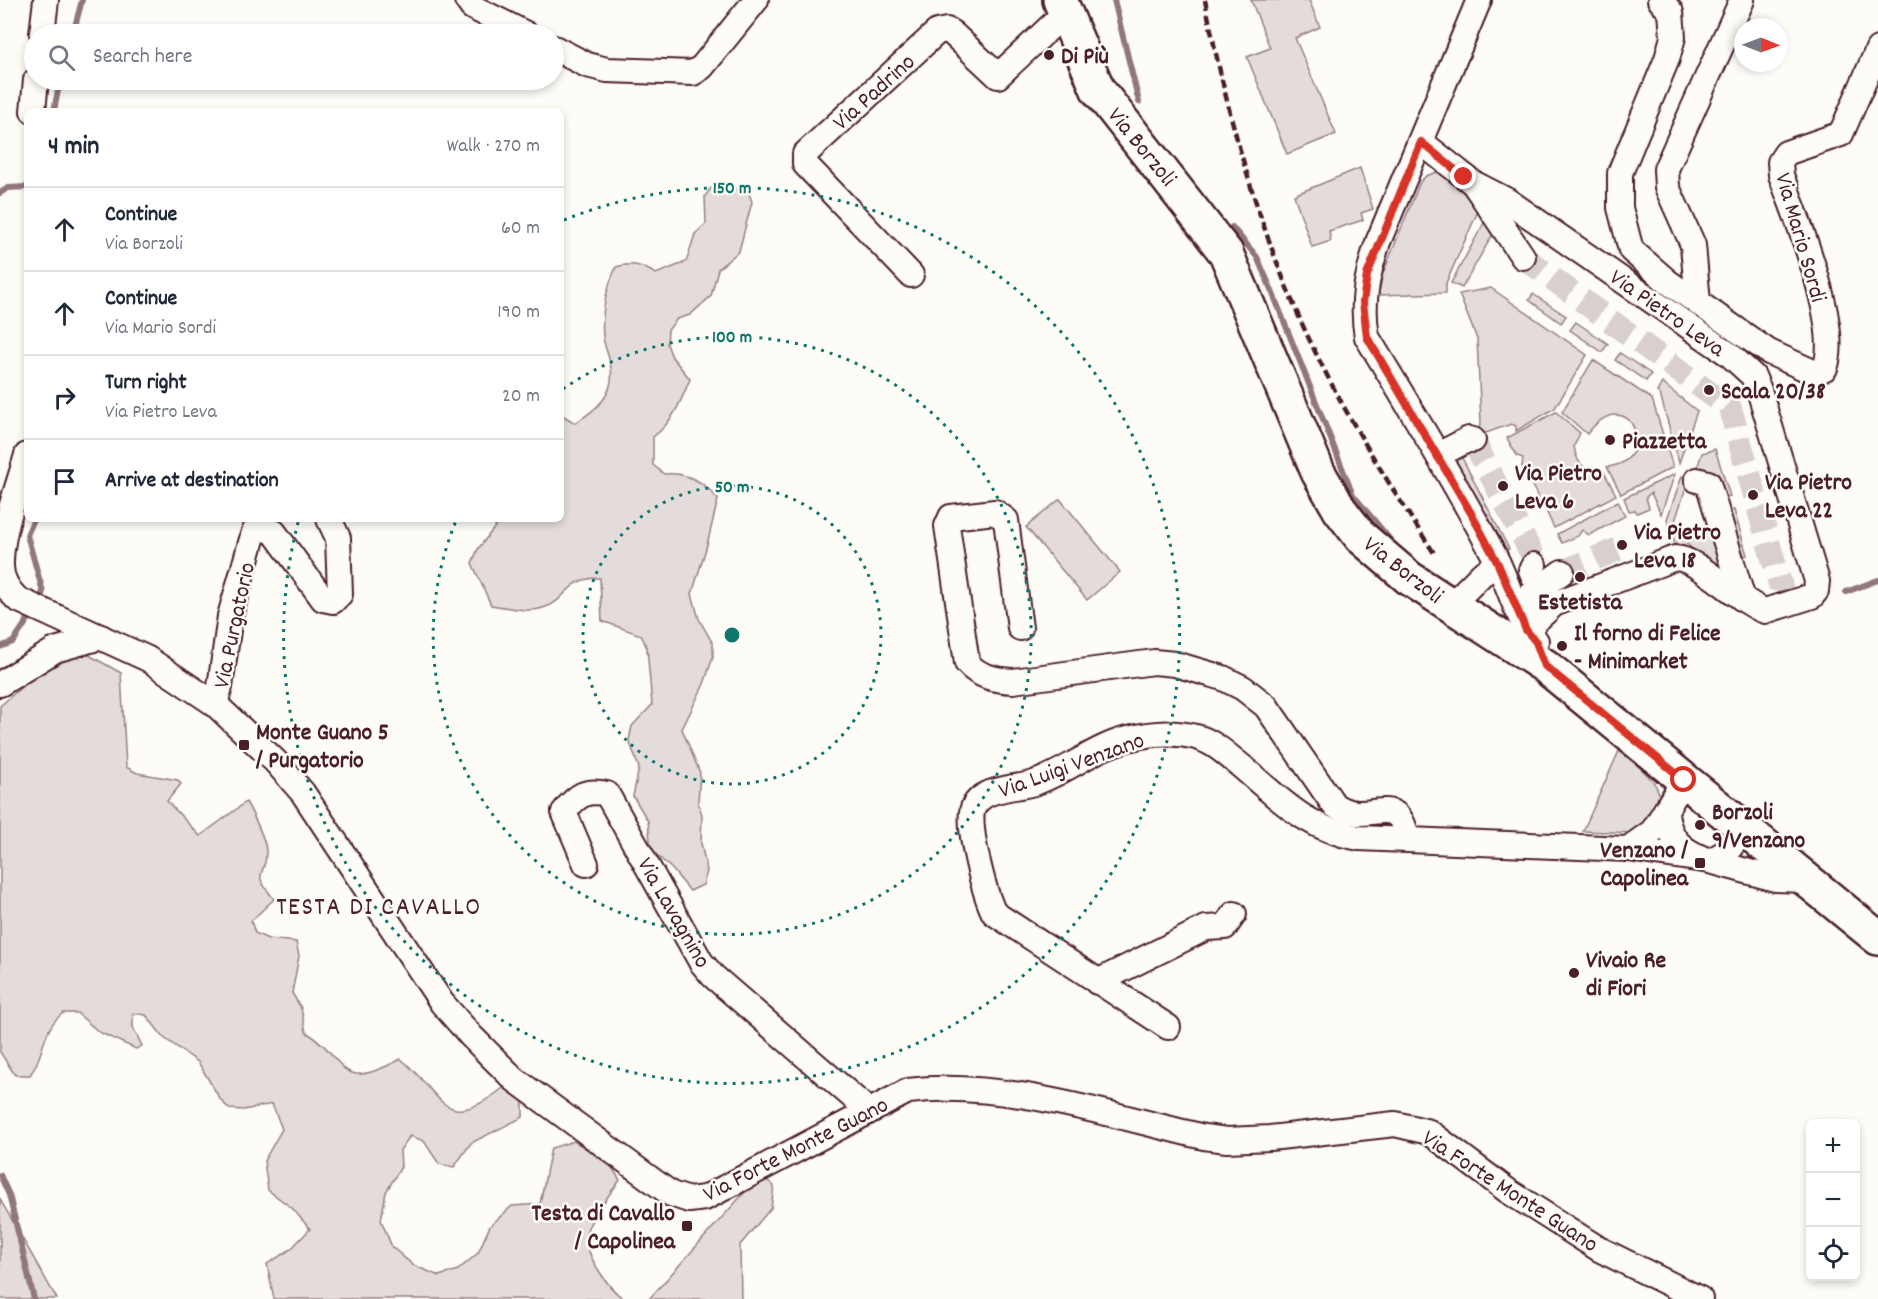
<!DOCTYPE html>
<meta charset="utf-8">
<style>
:root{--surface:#fff;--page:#f6f6f7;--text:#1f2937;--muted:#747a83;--line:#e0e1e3}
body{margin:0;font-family:Dekko,sans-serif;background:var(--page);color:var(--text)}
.controls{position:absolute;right:18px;bottom:18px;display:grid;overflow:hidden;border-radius:9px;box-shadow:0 3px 9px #0003}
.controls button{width:54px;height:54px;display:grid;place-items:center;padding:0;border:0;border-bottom:2px solid var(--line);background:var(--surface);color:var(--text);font:30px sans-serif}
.compass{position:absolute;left:1734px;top:18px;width:54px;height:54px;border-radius:50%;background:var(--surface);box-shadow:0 3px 9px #0003;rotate:91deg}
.stop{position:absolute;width:18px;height:18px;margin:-14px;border:4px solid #d93025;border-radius:50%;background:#fff}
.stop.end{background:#d93025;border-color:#fff;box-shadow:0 2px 6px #0008}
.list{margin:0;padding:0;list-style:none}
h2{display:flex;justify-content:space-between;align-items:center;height:78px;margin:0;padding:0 24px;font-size:26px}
h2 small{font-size:20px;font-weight:400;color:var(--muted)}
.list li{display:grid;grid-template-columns:39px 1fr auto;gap:18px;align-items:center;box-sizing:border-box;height:84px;padding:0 24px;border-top:2px solid var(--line)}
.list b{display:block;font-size:22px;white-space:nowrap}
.list p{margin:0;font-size:20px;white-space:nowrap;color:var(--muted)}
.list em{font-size:20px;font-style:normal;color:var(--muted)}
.icon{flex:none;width:33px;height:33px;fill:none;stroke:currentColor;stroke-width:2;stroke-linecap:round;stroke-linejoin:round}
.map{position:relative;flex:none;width:1878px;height:1299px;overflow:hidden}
.search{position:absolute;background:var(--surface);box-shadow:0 3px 9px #0003;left:24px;top:24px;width:540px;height:66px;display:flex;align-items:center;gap:15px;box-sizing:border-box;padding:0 21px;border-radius:33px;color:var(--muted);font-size:22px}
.panel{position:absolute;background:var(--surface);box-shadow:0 3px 9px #0003;left:24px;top:108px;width:540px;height:414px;border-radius:9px}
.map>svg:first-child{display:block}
</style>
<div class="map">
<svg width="1878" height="1299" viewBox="0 0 1878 1299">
<rect width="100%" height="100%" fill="#fdfcf7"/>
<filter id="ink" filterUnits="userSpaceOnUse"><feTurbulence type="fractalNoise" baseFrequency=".0167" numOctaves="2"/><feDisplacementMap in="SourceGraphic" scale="12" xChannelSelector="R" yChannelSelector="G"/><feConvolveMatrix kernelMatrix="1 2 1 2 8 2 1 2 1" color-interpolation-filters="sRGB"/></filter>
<g filter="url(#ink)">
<!-- green -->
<g fill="#e3dcda" stroke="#967e82" stroke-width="1.5">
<path d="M 1251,0 L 1309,0 L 1320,27 L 1295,38 L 1336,134 L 1287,154 L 1247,57 L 1270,48 Z"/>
<path d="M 1360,168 L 1373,209 L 1361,213 L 1363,220 L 1329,231 L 1331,241 L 1312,247 L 1294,195 Z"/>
<path d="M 1437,172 L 1454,181 L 1478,211 L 1446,283 L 1446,293 L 1378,295 L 1382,276 L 1420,182 L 1426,176 Z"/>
<path d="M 747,187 L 752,202 L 739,251 L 718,269 L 711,296 L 690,315 L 677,319 L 668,330 L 667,344 L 672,357 L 690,379 C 681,401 673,422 653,437 L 653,465 L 664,474 C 687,472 703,481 718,499 L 707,545 L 692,594 L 699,619 L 713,644 L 713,657 L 704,684 L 682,729 L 700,773 L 698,802 L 702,815 L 701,843 L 707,871 L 703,885 L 690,891 L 672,869 L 651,850 L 648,821 L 633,796 L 639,768 L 629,740 L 632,726 L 652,705 L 647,648 L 641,635 L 602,621 L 600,578 C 566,577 567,602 543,608 C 528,613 506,607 491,605 L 472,563 L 478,549 L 501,519 L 561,519 L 561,414 L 575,423 C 596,410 615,395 611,368 C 610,357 604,347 603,336 C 601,312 606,289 616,267 C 632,262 641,265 656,274 L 686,262 L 695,234 L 706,224 L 705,196 L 711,188 L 725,191 Z"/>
<path d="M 1485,221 L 1494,232 L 1462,288 L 1451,283 Z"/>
<path d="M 1491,288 L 1587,355 L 1555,408 L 1516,431 L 1516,426 L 1511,424 L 1475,437 L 1481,423 L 1477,339 L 1459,294 Z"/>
<path d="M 1533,294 L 1566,316 L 1561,323 L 1529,300 Z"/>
<path d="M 1576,322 L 1608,344 L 1602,352 L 1570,330 Z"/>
<path d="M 1620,353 L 1651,374 L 1646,381 L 1615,360 Z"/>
<path d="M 1593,360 L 1652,399 L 1673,467 L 1621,494 L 1607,467 C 1662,461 1630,379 1587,434 L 1562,412 Z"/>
<path d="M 1662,383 L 1697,411 L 1679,463 L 1660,394 L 1657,392 Z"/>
<path d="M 1556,412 L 1580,433 L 1574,446 C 1576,463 1586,475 1604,472 L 1616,495 L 1554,528 L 1547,513 L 1546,505 L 1541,503 L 1522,466 L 1523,458 L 1517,456 L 1507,438 Z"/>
<path d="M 1715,449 L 1730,496 L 1721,499 L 1712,471 L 1700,474 L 1698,465 L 1702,453 Z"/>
<path d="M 1458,450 L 1509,549 L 1501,553 L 1449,455 Z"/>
<path d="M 1675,474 L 1661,514 L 1651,493 L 1646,497 L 1649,508 L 1637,513 L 1635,510 L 1629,511 L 1624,498 Z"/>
<path d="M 1682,476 L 1689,478 L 1675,521 L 1677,528 L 1682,530 L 1716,523 L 1729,565 L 1714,569 L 1687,544 L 1676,548 L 1667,519 Z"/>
<path d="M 1060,499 L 1120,572 L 1087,600 L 1026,527 Z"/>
<path d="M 1618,501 L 1625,516 L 1589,535 L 1582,530 L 1578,536 L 1562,543 L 1557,534 Z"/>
<path d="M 1734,510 L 1747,555 L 1739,558 L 1726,512 Z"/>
<path d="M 77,654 L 89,655 L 121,673 L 126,767 L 137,773 L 178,780 L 181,784 L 167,801 L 200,836 L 246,802 C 252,812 266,840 266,851 C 267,878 249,869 274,899 L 251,921 L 255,933 L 268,939 L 296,942 L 299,956 L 292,993 L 301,1008 L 306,1032 C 351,1059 333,1095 401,1059 C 443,1093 442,1136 503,1088 L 516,1090 L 523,1103 L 523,1117 L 471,1143 L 454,1167 L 439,1164 L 424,1141 L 410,1136 L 400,1150 L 401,1167 L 386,1192 L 381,1220 L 392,1247 L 413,1265 L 439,1276 L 458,1270 L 478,1253 L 490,1226 L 512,1206 L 540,1204 L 551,1148 L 574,1141 L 609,1163 L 620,1180 C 611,1193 591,1217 587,1231 C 581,1251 609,1289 624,1299 L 274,1299 L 267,1264 L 291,1249 L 310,1229 L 292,1208 L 268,1190 L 264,1161 L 282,1129 L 272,1104 L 244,1110 L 229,1109 L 220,1099 L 198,1062 L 164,1038 L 146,1015 L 133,1013 L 133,1027 L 142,1046 L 136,1049 L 99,1032 L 77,1013 L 63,1013 C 40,1031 46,1054 30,1075 L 15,1075 L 0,1052 L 0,706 L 51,661 Z"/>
<path d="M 1619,751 C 1635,764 1672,787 1656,813 C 1651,820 1642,827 1636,833 L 1583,831 Z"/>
<path d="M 767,1180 L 774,1186 L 771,1208 L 740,1245 L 741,1299 L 649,1299 L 743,1194 L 753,1184 Z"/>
<path d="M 0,1198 L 1,1201 L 57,1299 L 0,1299 Z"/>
</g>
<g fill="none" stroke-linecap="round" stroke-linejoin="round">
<!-- stream -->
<g stroke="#91777b" stroke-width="6">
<path d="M 1114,0 L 1139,102"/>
<path d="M 73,34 L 82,0"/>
<path d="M 54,111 L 60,80"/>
<path d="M 0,193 L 8,188 L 27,187"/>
<path d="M 1232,227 L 1257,257 L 1272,291 L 1353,495 L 1397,548"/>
<path d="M 34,519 L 27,535 L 43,592 L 38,603"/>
<path d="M 1846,592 L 1878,580"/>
<path d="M 0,647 L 13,642 L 33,612"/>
<path d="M 0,1175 L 9,1195 L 34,1299"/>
</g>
<!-- minor-tunnel -->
<g stroke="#d9d0ce" stroke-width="24" stroke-dasharray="24 12" stroke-linecap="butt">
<path d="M 1523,257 L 1730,408 L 1781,587 L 1780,592"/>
<path d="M 1473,440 L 1534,558 L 1534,565"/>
<path d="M 1562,572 L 1621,548"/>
</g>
<defs>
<g id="minor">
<path d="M 467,0 L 472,7 L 526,34"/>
<path d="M 1479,0 L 1378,242 C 1367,275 1361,302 1367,337 C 1411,409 1454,481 1494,555 C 1509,583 1515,617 1536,641"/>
<path d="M 1660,0 L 1671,12 L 1673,37 L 1667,59 L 1620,173 L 1620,208 L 1631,250 L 1668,282 L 1769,352 L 1815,373 L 1825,368 C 1842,328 1796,217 1781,175 L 1780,162 L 1786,153 L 1841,134 L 1878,49"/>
<path d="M 42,34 L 46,0"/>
<path d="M 554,48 L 587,65 L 607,70 L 693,73 L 702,67 L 756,0"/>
<path d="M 33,111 L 36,80"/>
<path d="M 1421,142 L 1473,183 L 1508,201 L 1730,355 L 1753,376 L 1759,390 L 1817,581 L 1816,591 L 1812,596 L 1765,611 C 1739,602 1698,558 1675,558 L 1554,604 L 1526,630"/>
<path d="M 1476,187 L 1523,257"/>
<path d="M 911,275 L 805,164 L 805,154 L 937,32 L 947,30 L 952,33 L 998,76 L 1065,13"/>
<path d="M 1698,303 L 1693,245 L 1667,187 L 1666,169 L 1742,0"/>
<path d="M 27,455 C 18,488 0,533 1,566 C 1,580 8,590 17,599 L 148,659 L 215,704 L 275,761 L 303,793 L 442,1003 L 472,1037 L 514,1079 L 671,1194 L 689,1200 L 705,1198 L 908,1091 C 1001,1079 1112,1116 1204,1137 L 1227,1140 L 1270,1138 L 1395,1124 L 1429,1132 L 1508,1191 L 1599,1249 L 1700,1299"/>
<path d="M 1438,455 L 1469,439 L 1473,440"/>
<path d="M 1697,480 L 1708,483 L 1743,599"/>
<path d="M 1534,565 L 1531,570 L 1534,577 L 1544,585"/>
<path d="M 1451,605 L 1482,574 L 1498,564"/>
<path d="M 1516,606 L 1562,572"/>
<path d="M 1020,628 L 1006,520 L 995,512 L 951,517 L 947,526 L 967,663 C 979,677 996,680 1013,681 L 1154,662 L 1175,664 L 1223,678 L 1243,688 L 1266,706 L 1334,805 C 1368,829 1398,786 1407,839"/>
<path d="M 0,684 L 55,650 L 101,637"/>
<path d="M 215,704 L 220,687 L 230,616 L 254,532 L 263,528 L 274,532 L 323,599 L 333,601 L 340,594 L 338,538 L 329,519"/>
<path d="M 1666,813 C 1669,841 1684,852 1710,861 L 1728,851 L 1743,828"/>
<path d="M 1628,849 L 1653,831 L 1684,780"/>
<path d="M 586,864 L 564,812 C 577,795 586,789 607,794 L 701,962 L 713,976 L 869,1111"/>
<path d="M 1097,982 L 1206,928 L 1225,927 L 1234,914"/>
<path d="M 1168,1027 L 994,913 C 985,895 966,826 973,808 C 982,787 1015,789 1034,783 C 1067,772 1094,747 1128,739 C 1150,733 1173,731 1196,737 C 1213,741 1227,755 1241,766 C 1280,799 1306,829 1359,838 L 1628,849 L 1710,861 L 1775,879 L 1806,880"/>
</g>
<path id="secondary" d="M 1060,0 L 1098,90 L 1226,253 L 1318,472 L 1340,510 L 1361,537 L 1409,578 L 1545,666 L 1878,938"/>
</defs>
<!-- minor casing -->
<use href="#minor" stroke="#4a1f2b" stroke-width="28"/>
<!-- secondary casing -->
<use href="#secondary" stroke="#4a1f2b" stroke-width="38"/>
<!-- minor -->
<use href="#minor" stroke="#fdfcf7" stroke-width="24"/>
<!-- secondary -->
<use href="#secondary" stroke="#fdfcf7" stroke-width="33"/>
<!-- rail -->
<path stroke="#4a1f2b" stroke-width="4.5" stroke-dasharray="9 4.5" stroke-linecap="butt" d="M 1205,0 C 1224,99 1249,194 1287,288 C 1324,382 1379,469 1434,553"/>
</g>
</g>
<g fill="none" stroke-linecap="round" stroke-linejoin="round" filter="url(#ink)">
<!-- route -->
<path stroke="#d93025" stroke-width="8" d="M 1464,177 L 1421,142 L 1367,275 L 1363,302 L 1367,337 L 1471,513 L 1498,564 L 1526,630 L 1536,642 L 1545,666 L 1684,780"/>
</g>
<!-- distance rings -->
<g fill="none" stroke="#0f766e" stroke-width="3" stroke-dasharray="3 6">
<circle cx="732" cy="635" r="149"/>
<path d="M563 389A299 299 0 1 1 456 521"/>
<path d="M564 220A448 448 0 1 1 299 519"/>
</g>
<!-- markers -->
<g fill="#4a1f2b" stroke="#fdfcf7" stroke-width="2">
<circle cx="1049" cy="55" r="6"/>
<circle cx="1709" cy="390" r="6"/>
<circle cx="1610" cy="440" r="6"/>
<circle cx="1503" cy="486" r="6"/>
<circle cx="1753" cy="495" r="6"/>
<circle cx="1622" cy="545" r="6"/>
<circle cx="1580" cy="577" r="6"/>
<circle cx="1562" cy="646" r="6"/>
<rect x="238" y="739" width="12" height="12" rx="3"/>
<circle cx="1700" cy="825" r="6"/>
<rect x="1694" y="857" width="12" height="12" rx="3"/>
<circle cx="1574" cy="973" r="6"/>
<rect x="681" y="1220" width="12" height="12" rx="3"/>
</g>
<g text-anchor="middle" stroke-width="5" stroke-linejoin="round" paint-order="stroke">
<!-- poi labels -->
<g font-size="24" font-weight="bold" fill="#4a1f2b" stroke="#fdfcf7" text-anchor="start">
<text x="1061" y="63">Di Più</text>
<text x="1721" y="398">Scala 20/38</text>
<text x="1622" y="448">Piazzetta</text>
<text x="1515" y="480">Via Pietro<tspan x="1515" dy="28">Leva 6</tspan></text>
<text x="1765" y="489">Via Pietro<tspan x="1765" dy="28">Leva 22</tspan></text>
<text x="1634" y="539">Via Pietro<tspan x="1634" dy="28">Leva 18</tspan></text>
<text x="1580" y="609" text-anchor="middle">Estetista</text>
<text x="1574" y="640">Il forno di Felice<tspan x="1574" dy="28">- Minimarket</tspan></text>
<text x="256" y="739">Monte Guano 5<tspan x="256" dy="28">/ Purgatorio</tspan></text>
<text x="1712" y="819">Borzoli<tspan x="1712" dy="28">9/Venzano</tspan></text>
<text x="1688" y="857" text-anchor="end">Venzano /<tspan x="1688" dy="28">Capolinea</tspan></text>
<text x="1586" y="967">Vivaio Re<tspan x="1586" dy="28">di Fiori</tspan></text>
<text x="675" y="1220" text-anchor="end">Testa di Cavallo<tspan x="675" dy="28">/ Capolinea</tspan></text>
</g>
<!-- street labels -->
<g font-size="24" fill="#4a1f2b" stroke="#fdfcf7">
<text transform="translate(873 91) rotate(-42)" y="8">Via Padrino</text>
<text transform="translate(1143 146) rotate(51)" y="8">Via Borzoli</text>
<text transform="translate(1802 237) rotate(74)" y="8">Via Mario Sordi</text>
<text transform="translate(1668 312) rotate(35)" y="8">Via Pietro Leva</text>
<text transform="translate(1404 569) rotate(38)" y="8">Via Borzoli</text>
<text transform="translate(233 625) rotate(-78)" y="8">Via Purgatorio</text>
<text transform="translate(1071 764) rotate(-20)" y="8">Via Luigi Venzano</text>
<text transform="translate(675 912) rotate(60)" y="8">Via Lavagnino</text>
<text transform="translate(795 1148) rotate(-27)" y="8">Via Forte Monte Guano</text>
<text transform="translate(1511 1190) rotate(33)" y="8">Via Forte Monte Guano</text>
</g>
<!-- neighbourhood labels -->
<g font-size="26" letter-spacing="1.5" fill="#4a1f2b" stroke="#fdfcf7">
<text x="379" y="914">TESTA DI CAVALLO</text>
</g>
</g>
<circle cx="732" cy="635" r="9" fill="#0f766e" stroke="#fdfcf7" stroke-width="3"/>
<g font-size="18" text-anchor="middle" font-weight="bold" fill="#0f766e" stroke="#fdfcf7" stroke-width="5" stroke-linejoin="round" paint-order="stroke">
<text x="732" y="193">150 m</text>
<text x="732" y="342">100 m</text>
<text x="732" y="492">50 m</text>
</g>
</svg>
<div class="controls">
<button>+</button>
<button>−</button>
<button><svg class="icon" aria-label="locate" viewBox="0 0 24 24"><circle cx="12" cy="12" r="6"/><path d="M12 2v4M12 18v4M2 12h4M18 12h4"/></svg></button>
</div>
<svg class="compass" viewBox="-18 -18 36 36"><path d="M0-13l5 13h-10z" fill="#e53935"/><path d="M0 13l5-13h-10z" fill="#747a83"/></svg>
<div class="stop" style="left:1684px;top:780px"></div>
<div class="stop end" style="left:1464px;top:177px"></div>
<div class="search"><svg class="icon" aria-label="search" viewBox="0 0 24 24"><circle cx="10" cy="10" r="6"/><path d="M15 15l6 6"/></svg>Search here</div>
<section class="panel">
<h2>4 min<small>Walk · 270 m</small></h2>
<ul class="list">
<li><svg class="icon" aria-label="ahead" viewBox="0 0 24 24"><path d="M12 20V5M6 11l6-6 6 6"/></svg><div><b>Continue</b><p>Via Borzoli</p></div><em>60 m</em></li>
<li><svg class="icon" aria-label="ahead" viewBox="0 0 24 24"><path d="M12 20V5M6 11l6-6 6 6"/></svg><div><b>Continue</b><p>Via Mario Sordi</p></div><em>190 m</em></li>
<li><svg class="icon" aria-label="right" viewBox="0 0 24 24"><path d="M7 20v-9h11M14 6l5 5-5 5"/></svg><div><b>Turn right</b><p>Via Pietro Leva</p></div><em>20 m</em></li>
<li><svg class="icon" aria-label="arrive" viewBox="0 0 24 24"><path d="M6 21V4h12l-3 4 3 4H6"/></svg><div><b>Arrive at destination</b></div></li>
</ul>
</section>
</div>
